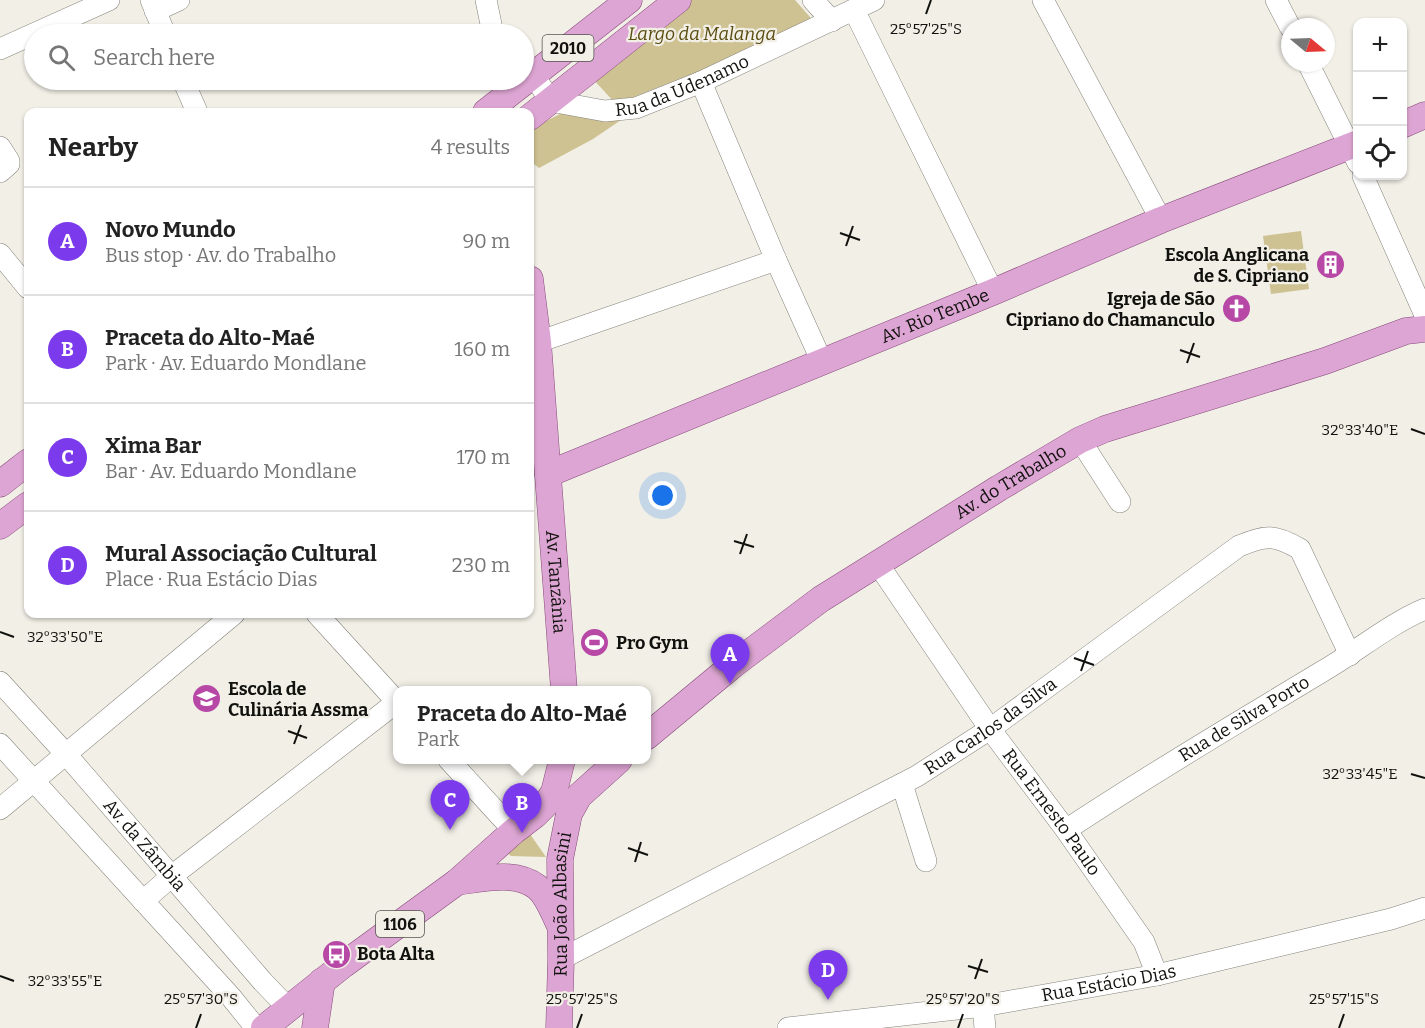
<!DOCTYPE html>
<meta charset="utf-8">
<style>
:root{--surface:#fff;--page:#f6f6f6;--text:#222;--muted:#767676;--line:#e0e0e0;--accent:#7c3aed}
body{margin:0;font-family:Bitter,serif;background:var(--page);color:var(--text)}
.controls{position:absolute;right:18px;top:18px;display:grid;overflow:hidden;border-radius:12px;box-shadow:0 2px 4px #0004}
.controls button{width:54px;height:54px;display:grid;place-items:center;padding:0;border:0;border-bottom:2px solid var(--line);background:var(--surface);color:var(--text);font:30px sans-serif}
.compass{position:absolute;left:1281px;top:18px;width:54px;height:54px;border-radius:50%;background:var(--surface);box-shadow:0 2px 4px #0004;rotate:109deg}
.you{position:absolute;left:663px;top:496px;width:21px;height:21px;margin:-15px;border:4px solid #fff;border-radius:50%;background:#1a73e8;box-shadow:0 0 0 9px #1a73e833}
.badge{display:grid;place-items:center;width:39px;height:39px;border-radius:50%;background:var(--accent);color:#fff;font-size:20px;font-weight:700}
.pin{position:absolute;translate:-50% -50px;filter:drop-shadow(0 2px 3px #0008)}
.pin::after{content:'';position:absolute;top:32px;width:21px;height:18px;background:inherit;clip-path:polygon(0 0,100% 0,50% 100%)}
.popup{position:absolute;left:393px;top:686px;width:258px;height:78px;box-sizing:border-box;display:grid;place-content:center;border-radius:12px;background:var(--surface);filter:drop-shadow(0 2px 4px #0005);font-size:20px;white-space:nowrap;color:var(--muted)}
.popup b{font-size:22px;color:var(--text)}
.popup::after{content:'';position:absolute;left:50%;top:100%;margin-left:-12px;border:12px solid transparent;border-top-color:var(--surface)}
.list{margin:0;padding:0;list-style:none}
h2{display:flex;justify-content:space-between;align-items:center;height:78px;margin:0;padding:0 24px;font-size:26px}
h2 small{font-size:20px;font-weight:400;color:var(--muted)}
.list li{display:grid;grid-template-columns:39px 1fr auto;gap:18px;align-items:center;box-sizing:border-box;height:108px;padding:0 24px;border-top:2px solid var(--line)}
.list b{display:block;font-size:22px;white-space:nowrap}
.list p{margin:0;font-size:20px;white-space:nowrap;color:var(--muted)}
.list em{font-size:20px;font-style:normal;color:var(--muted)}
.icon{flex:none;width:33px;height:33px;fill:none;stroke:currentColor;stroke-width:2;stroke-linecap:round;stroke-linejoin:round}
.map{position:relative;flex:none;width:1425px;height:1028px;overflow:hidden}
.search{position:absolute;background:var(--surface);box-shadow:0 2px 4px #0004;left:24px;top:24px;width:510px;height:66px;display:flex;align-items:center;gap:15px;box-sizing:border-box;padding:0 21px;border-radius:33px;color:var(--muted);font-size:22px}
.panel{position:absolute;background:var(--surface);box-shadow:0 2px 4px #0004;left:24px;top:108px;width:510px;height:510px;border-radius:12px}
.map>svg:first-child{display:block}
</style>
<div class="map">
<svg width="1425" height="1028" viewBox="0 0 1425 1028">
<rect width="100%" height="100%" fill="#f1efe6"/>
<!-- green -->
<g fill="#cec192">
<path d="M 688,0 L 795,0 L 817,25 L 616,104 L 592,78 Z"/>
<path d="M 568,110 L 621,120 L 593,139 L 539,168 L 530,161 L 530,129 Z"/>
<path d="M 1301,231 L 1309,289 L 1271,294 L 1263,236 Z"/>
<path d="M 523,824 L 546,857 L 511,856 L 507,853 Z"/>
</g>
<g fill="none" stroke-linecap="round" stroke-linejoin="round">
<defs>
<g id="minor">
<path d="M 151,0 L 165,34"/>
<path d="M 486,0 L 493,34"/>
<path d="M 813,0 L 832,21"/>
<path d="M 1043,0 L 1161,220"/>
<path d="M 1276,0 L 1290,27"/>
<path d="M 854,10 L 993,292"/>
<path d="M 155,11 L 179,0"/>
<path d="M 0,49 L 109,0"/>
<path d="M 1308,63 L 1358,163"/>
<path id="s1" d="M 534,75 L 550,101 L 605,111 L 636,108 L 701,82 L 874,0"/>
<path d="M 183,80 L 197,112"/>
<path d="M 701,82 L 776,260 L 822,362"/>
<path d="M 0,147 L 9,161 L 9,164 L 0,172"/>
<path d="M 1363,176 L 1425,315"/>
<path d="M 0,254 L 28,288"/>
<path d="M 538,342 L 776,260"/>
<path d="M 1080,440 L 1120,502"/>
<path id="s2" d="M 878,564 L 990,729 L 1066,830 L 1144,942 L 1157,975"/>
<path d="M 317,614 L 398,703"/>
<path id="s3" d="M 0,682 L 65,753 L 263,982 L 288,1008"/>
<path d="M 0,744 L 231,997 L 256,1028"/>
<path d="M 449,760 L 514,831"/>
<path d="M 902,784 L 926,861"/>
<path d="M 0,809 L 234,614"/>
<path id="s4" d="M 1066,830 C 1150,774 1237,723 1323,671 C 1356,652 1391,623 1425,609"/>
<path d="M 143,901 L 173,875 L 397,702"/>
<path id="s5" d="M 561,959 L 917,776 L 990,729 L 1239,546 C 1266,535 1274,534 1300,549 L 1350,655"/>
<path d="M 983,1006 L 985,1028"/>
<path id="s6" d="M 788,1028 L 983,1006 L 1157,975 L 1391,919 L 1425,908"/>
</g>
<g id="major">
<path d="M 486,112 L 629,0"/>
<path d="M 530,117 L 678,0"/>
<path d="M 1402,125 L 1425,115"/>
<path id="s7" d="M 530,279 L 538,342 L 564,690"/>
<path id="s8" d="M 548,474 L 993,292 L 1161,220 L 1358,143"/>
<path d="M 0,484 L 28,462"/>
<path d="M 0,526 L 28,505"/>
<path id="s9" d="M 646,737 L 733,665 L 821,599 L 999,488 L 1080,440 L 1105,429 L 1325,361 L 1406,331 L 1425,329"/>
<path d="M 457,882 C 481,879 515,870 537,887 C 548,896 553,912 559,924"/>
<path d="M 264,1028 L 343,965 L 457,882 L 514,831 L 535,815 L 546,804 L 554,792 L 562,760"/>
<path d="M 315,1028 L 322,981"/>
<path id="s10" d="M 559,1028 L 561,959 L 560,859 L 569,814 L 579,796 L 619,760"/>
</g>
</defs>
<!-- minor casing -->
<use href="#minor" stroke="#85837b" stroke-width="22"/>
<!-- major casing -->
<use href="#major" stroke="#874a7b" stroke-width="27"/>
<!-- minor -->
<use href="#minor" stroke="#fff" stroke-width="21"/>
<!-- major -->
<use href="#major" stroke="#dda5d3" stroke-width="26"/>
</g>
<!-- ticks -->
<path fill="none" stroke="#11110e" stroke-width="2" d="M 926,14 L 931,0M 840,233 L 860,240M 846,246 L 853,226M 1180,350 L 1200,357M 1187,363 L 1194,343M 1411,429 L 1425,434M 734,541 L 754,547M 740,554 L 747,534M 0,632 L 14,637M 1074,658 L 1094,665M 1081,671 L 1088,651M 288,731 L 307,738M 294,744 L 301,725M 1411,774 L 1425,778M 628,848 L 648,855M 635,862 L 641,842M 968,966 L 988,972M 0,976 L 14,981M 975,979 L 982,959M 196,1028 L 201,1014M 577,1028 L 582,1014M 958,1028 L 963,1014M 1339,1028 L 1344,1014"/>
<!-- icons -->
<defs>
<symbol id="building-disc" viewBox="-11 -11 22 22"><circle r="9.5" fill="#b748a6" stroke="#f1efe6"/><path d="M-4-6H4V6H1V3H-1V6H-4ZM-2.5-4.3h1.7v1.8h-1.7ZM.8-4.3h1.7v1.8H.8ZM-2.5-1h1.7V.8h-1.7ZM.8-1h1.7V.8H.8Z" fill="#fff"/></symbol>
<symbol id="church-disc" viewBox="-11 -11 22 22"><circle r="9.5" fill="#b748a6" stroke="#f1efe6"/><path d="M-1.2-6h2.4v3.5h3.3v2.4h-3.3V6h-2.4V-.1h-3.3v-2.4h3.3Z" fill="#fff"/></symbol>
<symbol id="stadium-disc" viewBox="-11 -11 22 22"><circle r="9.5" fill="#b748a6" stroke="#f1efe6"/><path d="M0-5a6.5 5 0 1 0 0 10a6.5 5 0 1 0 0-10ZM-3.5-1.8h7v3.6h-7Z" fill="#fff"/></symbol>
<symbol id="school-disc" viewBox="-11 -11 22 22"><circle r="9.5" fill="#b748a6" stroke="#f1efe6"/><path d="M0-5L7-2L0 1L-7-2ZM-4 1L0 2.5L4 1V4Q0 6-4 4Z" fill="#fff"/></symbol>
<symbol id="bus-disc" viewBox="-11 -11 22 22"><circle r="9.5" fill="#b748a6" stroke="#f1efe6"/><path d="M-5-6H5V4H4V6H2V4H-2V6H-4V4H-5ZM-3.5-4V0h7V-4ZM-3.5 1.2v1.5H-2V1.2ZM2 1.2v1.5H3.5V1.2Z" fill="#fff"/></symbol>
</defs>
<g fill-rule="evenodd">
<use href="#building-disc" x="1314" y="248" width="33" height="33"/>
<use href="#church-disc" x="1220" y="292" width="33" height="33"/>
<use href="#stadium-disc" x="578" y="626" width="33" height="33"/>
<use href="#school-disc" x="190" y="682" width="33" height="33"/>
<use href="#bus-disc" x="320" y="938" width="33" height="33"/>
</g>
<g text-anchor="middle" stroke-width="4.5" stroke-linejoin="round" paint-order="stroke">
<!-- shield labels -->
<g fill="#f1efe6" stroke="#54544f" stroke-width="1.5">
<rect x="542.5" y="35" width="51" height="26" rx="4.5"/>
<rect x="376" y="911" width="48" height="26" rx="4.5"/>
</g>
<g font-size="16" font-weight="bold" fill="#11110e">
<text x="568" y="54">2010</text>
<text x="400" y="930">1106</text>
</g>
<!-- park labels -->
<g font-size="18" font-style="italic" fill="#594b0e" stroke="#f1efe6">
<text x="702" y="40">Largo da Malanga</text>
</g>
<!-- street labels -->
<g font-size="18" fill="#11110e" stroke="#f1efe6">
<text dy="6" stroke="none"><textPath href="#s1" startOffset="168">Rua da Udenamo</textPath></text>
<text dy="6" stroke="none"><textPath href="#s8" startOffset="418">Av. Rio Tembe</textPath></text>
<text dy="6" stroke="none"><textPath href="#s9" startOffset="446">Av. do Trabalho</textPath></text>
<text dy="6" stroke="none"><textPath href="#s7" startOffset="304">Av. Tanzânia</textPath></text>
<text dy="6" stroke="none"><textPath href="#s4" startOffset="210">Rua de Silva Porto</textPath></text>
<text dy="6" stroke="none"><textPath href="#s5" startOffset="489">Rua Carlos da Silva</textPath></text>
<text dy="6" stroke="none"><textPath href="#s2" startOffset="303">Rua Ernesto Paulo</textPath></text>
<text dy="6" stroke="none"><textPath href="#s3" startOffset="218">Av. da Zâmbia</textPath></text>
<text dy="6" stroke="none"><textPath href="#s10" startOffset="124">Rua João Albasini</textPath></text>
<text dy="6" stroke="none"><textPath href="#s6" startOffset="324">Rua Estácio Dias</textPath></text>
</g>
<!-- poi labels -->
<g font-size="18" font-weight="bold" fill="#11110e" stroke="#f1efe6" text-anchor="start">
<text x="1309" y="261" text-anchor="end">Escola Anglicana<tspan x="1309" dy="21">de S. Cipriano</tspan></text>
<text x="1215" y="305" text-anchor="end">Igreja de São<tspan x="1215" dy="21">Cipriano do Chamanculo</tspan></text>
<text x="616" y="649">Pro Gym</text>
<text x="228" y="695">Escola de<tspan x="228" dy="21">Culinária Assma</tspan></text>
<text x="357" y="960">Bota Alta</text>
</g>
</g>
<g font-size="15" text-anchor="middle" fill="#11110e" stroke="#f1efe6" stroke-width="4.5" stroke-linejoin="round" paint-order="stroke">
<text x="926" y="34">25°57'25"S</text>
<text x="1360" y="435">32°33'40"E</text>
<text x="65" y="642">32°33'50"E</text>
<text x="1360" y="779">32°33'45"E</text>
<text x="65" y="986">32°33'55"E</text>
<text x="201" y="1004">25°57'30"S</text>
<text x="582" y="1004">25°57'25"S</text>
<text x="963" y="1004">25°57'20"S</text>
<text x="1344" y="1004">25°57'15"S</text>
</g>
</svg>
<div class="controls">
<button>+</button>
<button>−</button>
<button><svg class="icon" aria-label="locate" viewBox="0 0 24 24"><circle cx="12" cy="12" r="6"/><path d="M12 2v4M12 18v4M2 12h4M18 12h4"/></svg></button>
</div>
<svg class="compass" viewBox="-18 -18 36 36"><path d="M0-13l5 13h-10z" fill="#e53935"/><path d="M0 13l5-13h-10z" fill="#767676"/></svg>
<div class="you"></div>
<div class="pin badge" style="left:730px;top:684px">A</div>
<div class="pin badge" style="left:522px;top:833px">B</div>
<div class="popup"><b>Praceta do Alto-Maé</b>Park</div>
<div class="pin badge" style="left:450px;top:830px">C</div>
<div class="pin badge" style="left:828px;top:1000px">D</div>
<div class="search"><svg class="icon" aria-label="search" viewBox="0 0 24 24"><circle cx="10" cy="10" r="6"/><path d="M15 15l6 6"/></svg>Search here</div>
<section class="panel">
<h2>Nearby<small>4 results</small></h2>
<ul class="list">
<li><span class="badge">A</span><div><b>Novo Mundo</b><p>Bus stop · Av. do Trabalho</p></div><em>90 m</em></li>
<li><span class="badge">B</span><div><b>Praceta do Alto-Maé</b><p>Park · Av. Eduardo Mondlane</p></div><em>160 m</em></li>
<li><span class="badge">C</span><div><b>Xima Bar</b><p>Bar · Av. Eduardo Mondlane</p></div><em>170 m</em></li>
<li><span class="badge">D</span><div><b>Mural Associação Cultural</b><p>Place · Rua Estácio Dias</p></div><em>230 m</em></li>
</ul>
</section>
</div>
